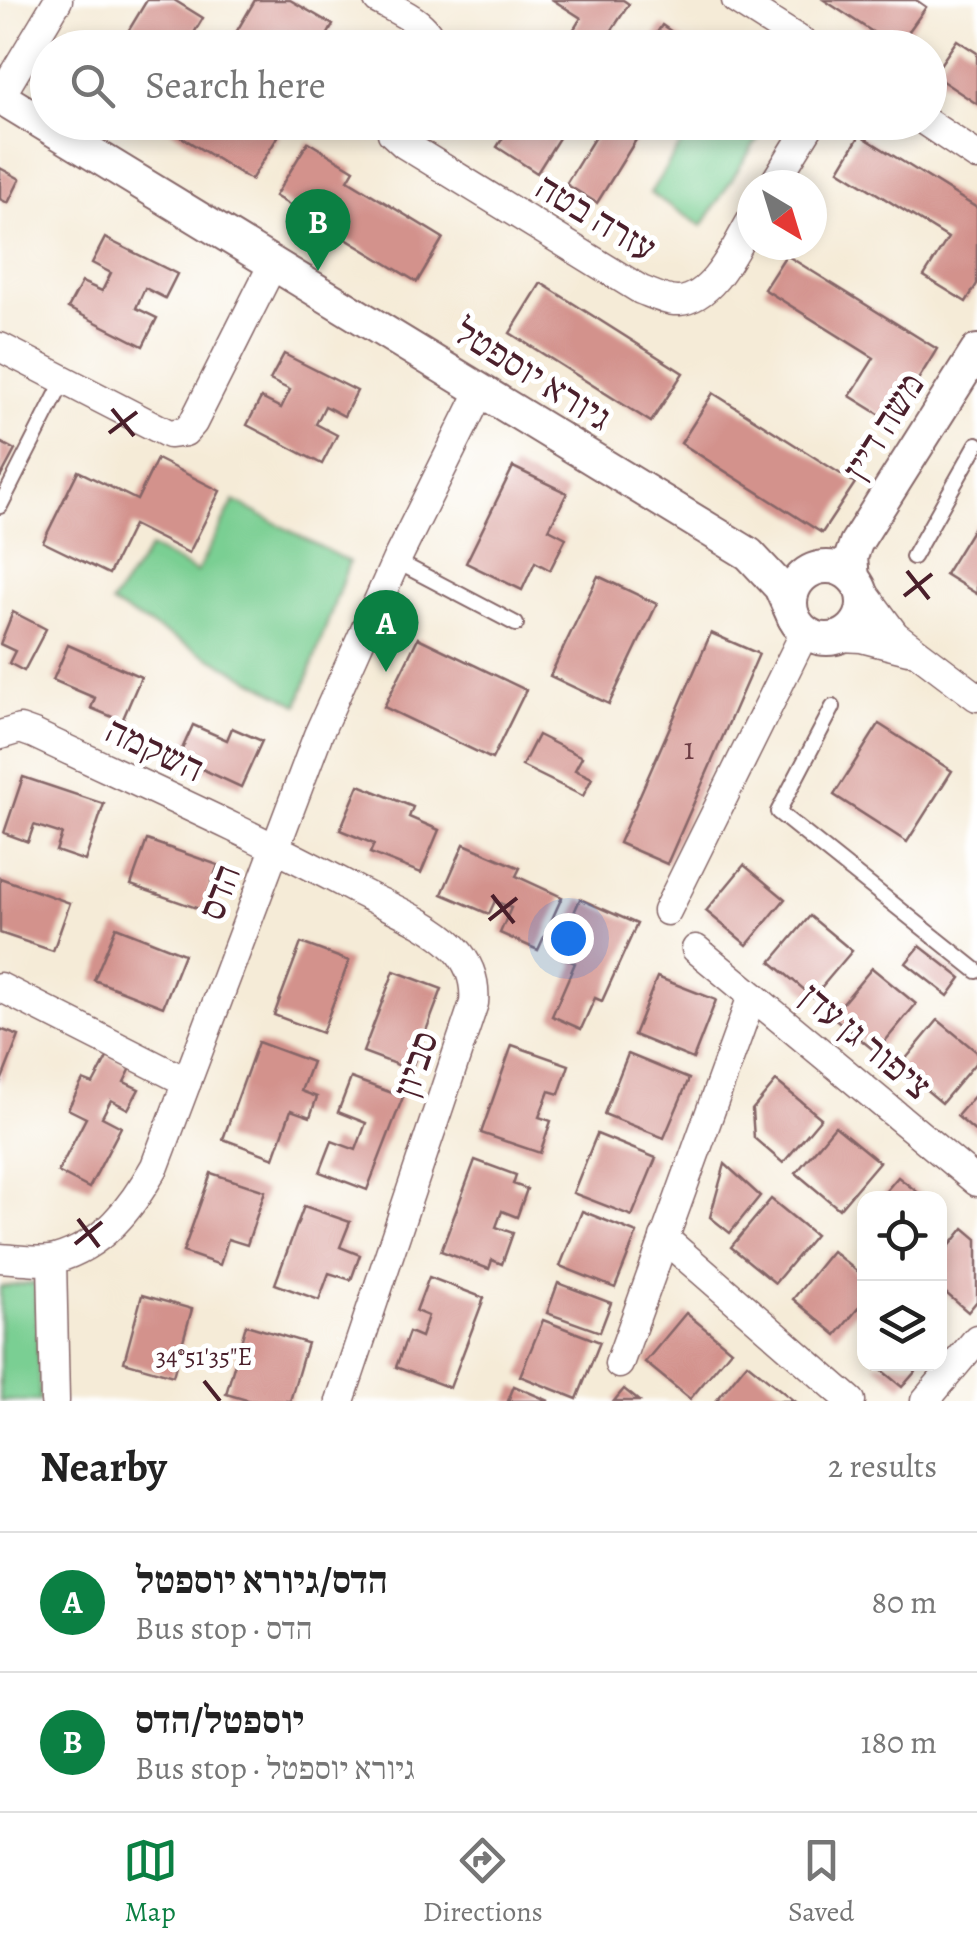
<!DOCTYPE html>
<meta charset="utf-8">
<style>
:root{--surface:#fff;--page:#f2f2f2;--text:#222;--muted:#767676;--line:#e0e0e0;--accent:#0b8043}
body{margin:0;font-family:Alegreya,"Frank Ruhl Libre",serif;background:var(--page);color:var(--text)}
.controls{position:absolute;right:30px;bottom:30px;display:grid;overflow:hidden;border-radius:20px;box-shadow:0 5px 15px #0003}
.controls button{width:90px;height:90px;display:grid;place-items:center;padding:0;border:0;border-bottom:2px solid var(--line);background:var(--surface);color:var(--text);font:50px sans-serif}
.compass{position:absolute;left:737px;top:170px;width:90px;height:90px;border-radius:50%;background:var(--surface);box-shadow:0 5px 15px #0003;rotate:142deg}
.you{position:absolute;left:568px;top:938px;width:35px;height:35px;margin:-25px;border:8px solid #fff;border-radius:50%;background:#1a73e8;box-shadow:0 0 0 15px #1a73e833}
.badge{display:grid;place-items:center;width:65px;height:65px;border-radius:50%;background:var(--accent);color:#fff;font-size:32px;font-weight:700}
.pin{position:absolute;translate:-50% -82px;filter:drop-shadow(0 2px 5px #0008)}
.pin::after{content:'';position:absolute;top:52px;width:35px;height:30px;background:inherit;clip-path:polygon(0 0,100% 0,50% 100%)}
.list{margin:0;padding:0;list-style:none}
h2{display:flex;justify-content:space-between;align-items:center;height:130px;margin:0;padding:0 40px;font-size:42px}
h2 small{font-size:32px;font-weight:400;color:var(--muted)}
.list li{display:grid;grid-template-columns:65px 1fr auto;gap:30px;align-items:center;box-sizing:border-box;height:140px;padding:0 40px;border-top:2px solid var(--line)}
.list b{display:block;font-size:38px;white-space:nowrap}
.list p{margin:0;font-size:32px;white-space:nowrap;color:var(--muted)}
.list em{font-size:32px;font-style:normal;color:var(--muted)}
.icon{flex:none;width:55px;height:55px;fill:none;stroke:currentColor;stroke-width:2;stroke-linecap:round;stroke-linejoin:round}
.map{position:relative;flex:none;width:977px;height:1401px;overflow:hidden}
.search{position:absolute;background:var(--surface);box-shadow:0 5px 15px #0003;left:30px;right:30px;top:30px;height:110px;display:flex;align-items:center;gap:25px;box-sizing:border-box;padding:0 35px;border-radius:55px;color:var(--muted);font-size:38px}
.sheet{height:410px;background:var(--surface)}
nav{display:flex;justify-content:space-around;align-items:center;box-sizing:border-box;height:140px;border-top:2px solid var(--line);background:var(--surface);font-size:28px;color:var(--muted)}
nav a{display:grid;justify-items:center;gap:5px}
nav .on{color:var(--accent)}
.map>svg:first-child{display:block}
</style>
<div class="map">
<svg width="977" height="1401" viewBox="0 0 977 1401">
<rect width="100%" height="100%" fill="#fff"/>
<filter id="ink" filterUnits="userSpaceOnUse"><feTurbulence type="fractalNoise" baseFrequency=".01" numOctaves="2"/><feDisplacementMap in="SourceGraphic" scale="20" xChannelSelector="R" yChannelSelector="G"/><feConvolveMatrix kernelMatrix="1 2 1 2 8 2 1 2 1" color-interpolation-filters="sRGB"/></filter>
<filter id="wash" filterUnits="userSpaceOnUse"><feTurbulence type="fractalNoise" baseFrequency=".0048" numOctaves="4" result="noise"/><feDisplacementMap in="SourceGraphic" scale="40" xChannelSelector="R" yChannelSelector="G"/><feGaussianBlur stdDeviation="2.25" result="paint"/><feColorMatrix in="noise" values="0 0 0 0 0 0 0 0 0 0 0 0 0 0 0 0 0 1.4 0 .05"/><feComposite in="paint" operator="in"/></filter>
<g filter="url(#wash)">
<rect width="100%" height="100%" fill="#f5ebd7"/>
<!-- green -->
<g fill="#7acf93" stroke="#62775f" stroke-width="2.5">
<path d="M 695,122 L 768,123 L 702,226 L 650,193 Z"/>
<path d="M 234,501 L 349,562 L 298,705 L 111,604 L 150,548 L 197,572 Z"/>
<path d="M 35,1283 L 40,1401 L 0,1401 L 0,1287 Z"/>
</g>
<g id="blocks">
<!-- building -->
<g fill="#d3928c">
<path d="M 147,0 L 174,0 L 203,18 L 185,48 L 118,48 Z"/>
<path d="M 255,0 L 290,0 L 333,25 L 320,48 L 243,48 L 231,41 Z"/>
<path d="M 553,0 L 623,0 L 629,4 L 612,30 L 624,38 L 618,48 L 562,48 L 581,18 Z"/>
<path d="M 824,0 L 916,0 L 926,7 L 897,48 Z"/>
<path d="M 662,25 L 695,48 L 647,48 Z"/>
<path d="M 957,40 L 977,53 L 977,104 L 933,75 Z"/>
<path d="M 157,122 L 258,122 L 279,135 L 251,180 Z"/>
<path d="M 513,122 L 569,122 L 537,173 L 497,147 Z"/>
<path d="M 604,122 L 631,122 L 642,130 L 597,203 L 566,184 Z"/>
<path d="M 860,135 L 977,208 L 977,284 L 966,302 L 924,276 L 948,238 L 839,170 Z"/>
<path d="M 308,142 L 354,170 L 348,180 L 443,238 L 417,282 L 275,196 Z"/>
<path d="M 0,168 L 20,179 L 8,203 L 0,199 Z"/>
<path d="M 105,238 L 177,274 L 165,298 L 145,288 L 136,308 L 157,318 L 143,346 L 68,308 L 82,282 L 102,291 L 111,273 L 92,263 Z"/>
<path d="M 786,255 L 937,349 L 892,422 L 850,396 L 874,358 L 764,289 Z"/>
<path d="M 541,283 L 683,373 L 651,422 L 510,333 Z"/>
<path d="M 284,354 L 357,391 L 344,416 L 325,406 L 316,424 L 337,435 L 322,464 L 247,425 L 261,398 L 281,408 L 290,390 L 270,380 Z"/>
<path d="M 713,393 L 855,483 L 822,533 L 681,443 Z"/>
<path d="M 0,442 L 15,450 L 0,478 Z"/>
<path d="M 157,459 L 220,491 L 189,553 L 133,525 L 109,574 L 43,542 L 78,471 L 137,500 Z"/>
<path d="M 513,467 L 567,493 L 549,529 L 566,538 L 550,570 L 535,562 L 522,590 L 466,563 Z"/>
<path d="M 977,522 L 977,594 L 945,574 Z"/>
<path d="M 598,576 L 657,604 L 609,704 L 550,676 Z"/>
<path d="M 13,612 L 46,629 L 24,671 L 9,663 L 15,651 L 0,644 Z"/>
<path d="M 711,633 L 759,654 L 667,864 L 619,843 Z"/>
<path d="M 418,638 L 526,690 L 492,759 L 384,707 Z"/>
<path d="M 68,645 L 141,677 L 122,721 L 91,708 L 95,698 L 53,680 Z"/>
<path d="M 879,724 L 952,771 L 907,842 L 834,795 Z"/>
<path d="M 193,725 L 227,740 L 232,728 L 262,741 L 241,787 L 178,758 Z"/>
<path d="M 538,735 L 582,757 L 575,770 L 592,778 L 583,796 L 522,766 Z"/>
<path d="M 23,777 L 104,804 L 85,861 L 56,851 L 62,834 L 34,825 L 28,842 L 4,833 Z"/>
<path d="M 359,785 L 413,807 L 409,817 L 439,830 L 421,873 L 370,853 L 374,844 L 340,830 Z"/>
<path d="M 147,840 L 218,865 L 202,910 L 131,885 Z"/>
<path d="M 464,844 L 520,868 L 516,876 L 562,897 L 538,950 L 500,933 L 511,908 L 495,901 L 489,914 L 442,894 Z"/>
<path d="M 744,865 L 785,899 L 747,945 L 706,911 Z"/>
<path d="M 0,878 L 70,903 L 53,951 L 0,933 Z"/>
<path d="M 580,899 L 637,924 L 602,1001 L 595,998 L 581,1029 L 552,1016 L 575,963 L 556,954 Z"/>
<path d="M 810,916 L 852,951 L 813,997 L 771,962 Z"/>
<path d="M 116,927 L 184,954 L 163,1007 L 94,980 Z"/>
<path d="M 301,943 L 349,961 L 322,1033 L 274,1015 Z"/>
<path d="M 920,946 L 961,978 L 948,996 L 906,963 Z"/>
<path d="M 872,968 L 916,1004 L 876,1052 L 832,1016 Z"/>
<path d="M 394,971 L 442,989 L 411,1070 L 363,1052 Z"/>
<path d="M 657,977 L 716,1000 L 693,1059 L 634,1035 Z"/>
<path d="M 938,1020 L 977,1052 L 977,1061 L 942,1103 L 899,1067 Z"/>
<path d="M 0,1029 L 19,1036 L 0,1084 Z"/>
<path d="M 258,1042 L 312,1062 L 301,1091 L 317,1097 L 310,1117 L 291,1110 L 274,1158 L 223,1139 Z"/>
<path d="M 512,1045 L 569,1065 L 559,1094 L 549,1091 L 539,1117 L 551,1121 L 540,1153 L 481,1133 Z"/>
<path d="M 628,1054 L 689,1079 L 664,1138 L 604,1114 Z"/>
<path d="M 108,1056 L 131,1068 L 124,1082 L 139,1089 L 128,1109 L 111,1100 L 102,1117 L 121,1127 L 89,1188 L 58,1172 L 86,1118 L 68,1109 L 83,1080 L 93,1084 Z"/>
<path d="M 351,1078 L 403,1097 L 367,1190 L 320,1172 L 332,1141 L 356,1150 L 366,1123 L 338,1112 Z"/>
<path d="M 776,1081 L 821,1118 L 783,1163 L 754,1138 L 752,1110 Z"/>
<path d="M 977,1093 L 977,1133 L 957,1116 Z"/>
<path d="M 835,1126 L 879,1162 L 839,1209 L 796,1173 Z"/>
<path d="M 597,1134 L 656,1158 L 632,1216 L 573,1193 Z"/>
<path d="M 475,1160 L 516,1175 L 513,1184 L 527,1189 L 517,1217 L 502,1211 L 496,1227 L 513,1233 L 502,1264 L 492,1260 L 489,1269 L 441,1251 Z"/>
<path d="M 725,1164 L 760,1196 L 730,1233 L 710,1217 Z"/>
<path d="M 211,1173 L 265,1191 L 247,1245 L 228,1239 L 220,1265 L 183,1252 Z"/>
<path d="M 898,1177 L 925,1198 L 880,1198 Z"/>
<path d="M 771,1199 L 815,1235 L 775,1283 L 731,1247 Z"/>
<path d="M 304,1206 L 350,1222 L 340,1247 L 360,1255 L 351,1280 L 329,1273 L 319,1300 L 275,1284 Z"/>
<path d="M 582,1211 L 637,1233 L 615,1288 L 560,1266 Z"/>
<path d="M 964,1228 L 977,1239 L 977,1301 L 968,1312 L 940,1288 L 940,1258 Z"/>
<path d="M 832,1251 L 864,1277 L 864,1301 L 836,1335 L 793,1299 Z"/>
<path d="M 429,1277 L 484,1298 L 450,1388 L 396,1367 L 409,1332 L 421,1337 L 428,1316 L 416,1311 Z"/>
<path d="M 558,1283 L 611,1303 L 600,1332 L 547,1313 Z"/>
<path d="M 142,1295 L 192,1309 L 173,1376 L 124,1362 Z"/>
<path d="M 686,1313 L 731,1350 L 690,1399 L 645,1362 Z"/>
<path d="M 543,1320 L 600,1342 L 577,1399 L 520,1376 Z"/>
<path d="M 246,1325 L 307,1343 L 290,1401 L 250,1401 L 226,1394 Z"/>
<path d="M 747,1363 L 794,1401 L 716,1401 Z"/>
<path d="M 874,1364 L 922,1364 L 902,1387 Z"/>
<path d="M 514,1386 L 549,1401 L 508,1401 Z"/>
<path d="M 624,1389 L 639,1401 L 614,1401 Z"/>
</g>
</g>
</g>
<g filter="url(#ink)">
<use href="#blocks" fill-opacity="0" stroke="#866667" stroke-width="2.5"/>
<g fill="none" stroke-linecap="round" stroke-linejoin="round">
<defs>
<g id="service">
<path d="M 0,506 L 64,380"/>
<path d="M 913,557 L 977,444"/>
<path d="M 396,561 L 516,624"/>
<path d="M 833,707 L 778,812 L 977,971"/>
</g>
<g id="minor">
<path d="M 378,0 C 397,11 431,23 433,48"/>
<path d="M 736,0 L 812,48"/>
<path d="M 0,97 L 58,0"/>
<path d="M 393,122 L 392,133 L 404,144 L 641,290 C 652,294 668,302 679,301 C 715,298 736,245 752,219"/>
<path d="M 926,122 L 977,156"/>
<path d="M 773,185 L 812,122"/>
<path d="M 0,347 L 169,434 L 185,432 L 193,423 L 273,264"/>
<path d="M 861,589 L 895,635 L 977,697"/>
<path d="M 841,637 L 861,638 L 908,650"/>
<path d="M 0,735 L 20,729 L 34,734 C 142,785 251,833 356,890 C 388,907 429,922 455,948 C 470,964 476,982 474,1003 L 340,1401"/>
<path d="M 667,911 L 805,632"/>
<path d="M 696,949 L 977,1182"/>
<path d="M 0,987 L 187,1082"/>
<path d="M 664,1238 L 851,1401"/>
<path d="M 0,1258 C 17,1259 39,1263 55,1259 C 103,1246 132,1207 155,1166 L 318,735 L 396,561 L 481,390"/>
<path d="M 52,1260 L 55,1401"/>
<path d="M 619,1364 L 752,996"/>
<path d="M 925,1401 L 977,1339"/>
</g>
<g id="tertiary">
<path d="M 0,97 L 749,554 L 780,587 L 794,618"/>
<circle cx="827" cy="603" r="36"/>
<path d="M 853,578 L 851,557 L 856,543 L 977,351"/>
</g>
</defs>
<!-- service casing -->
<use href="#service" stroke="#866667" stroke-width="18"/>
<!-- minor casing -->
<use href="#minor" stroke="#866667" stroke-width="31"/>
<!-- tertiary casing -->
<use href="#tertiary" stroke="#866667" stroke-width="36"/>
<!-- service -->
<use href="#service" stroke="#fff" stroke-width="14"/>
<!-- minor -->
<use href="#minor" stroke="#fff" stroke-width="28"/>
<!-- tertiary -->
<use href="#tertiary" stroke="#fff" stroke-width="32"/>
</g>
</g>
<!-- ticks -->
<path fill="none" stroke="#4a1f2b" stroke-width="4" d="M 112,409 L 134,436M 109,433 L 137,412M 907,571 L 929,599M 904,596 L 932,574M 492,895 L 514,923M 489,920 L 517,898M 78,1219 L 99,1247M 75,1244 L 102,1222M 204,1381 L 220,1401"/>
<g text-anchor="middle" stroke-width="10" stroke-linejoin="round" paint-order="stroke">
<!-- number labels -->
<g font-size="32" fill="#6c3c43">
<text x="689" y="759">1</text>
</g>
<!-- street labels -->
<g font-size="38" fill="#4a1f2b" stroke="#fff">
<text transform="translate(596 217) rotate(31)" y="13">עזרה בטה</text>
<text transform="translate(533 374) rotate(32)" y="13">גיורא יוספטל</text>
<text transform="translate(883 426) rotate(-58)" y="13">משה דיין</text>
<text transform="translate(155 749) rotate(25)" y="13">השקמה</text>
<text transform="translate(219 892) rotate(-69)" y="13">הדס</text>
<text transform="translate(866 1041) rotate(40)" y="13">ציפור גן עדן</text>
<text transform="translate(415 1064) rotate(-71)" y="13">סביון</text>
</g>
</g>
<g font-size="25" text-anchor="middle" fill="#4a1f2b" stroke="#fff" stroke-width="10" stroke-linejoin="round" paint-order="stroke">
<text x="204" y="1365">34°51'35"E</text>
</g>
</svg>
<div class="controls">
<button><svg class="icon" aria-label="locate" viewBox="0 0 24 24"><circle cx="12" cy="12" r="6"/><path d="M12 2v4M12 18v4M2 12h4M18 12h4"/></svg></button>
<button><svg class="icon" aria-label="layers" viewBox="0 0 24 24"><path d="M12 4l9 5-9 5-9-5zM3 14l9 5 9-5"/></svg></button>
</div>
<svg class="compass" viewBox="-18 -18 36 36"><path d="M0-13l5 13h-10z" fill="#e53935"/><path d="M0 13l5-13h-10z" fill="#767676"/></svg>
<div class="you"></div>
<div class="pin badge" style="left:386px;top:672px">A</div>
<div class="pin badge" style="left:318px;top:271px">B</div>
<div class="search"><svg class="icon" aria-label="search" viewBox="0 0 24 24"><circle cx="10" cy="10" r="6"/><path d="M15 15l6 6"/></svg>Search here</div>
</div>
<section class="sheet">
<h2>Nearby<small>2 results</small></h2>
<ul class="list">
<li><span class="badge">A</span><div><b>הדס/גיורא יוספטל</b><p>Bus stop · הדס</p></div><em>80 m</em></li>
<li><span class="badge">B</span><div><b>יוספטל/הדס</b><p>Bus stop · גיורא יוספטל</p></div><em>180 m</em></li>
</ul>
</section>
<nav>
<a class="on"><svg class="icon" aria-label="map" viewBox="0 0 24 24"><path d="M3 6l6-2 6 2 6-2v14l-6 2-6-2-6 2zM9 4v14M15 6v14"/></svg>Map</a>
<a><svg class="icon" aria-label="directions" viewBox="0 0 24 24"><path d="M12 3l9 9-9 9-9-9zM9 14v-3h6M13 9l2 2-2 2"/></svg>Directions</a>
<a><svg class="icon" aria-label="saved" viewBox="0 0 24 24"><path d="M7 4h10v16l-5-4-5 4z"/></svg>Saved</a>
</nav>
